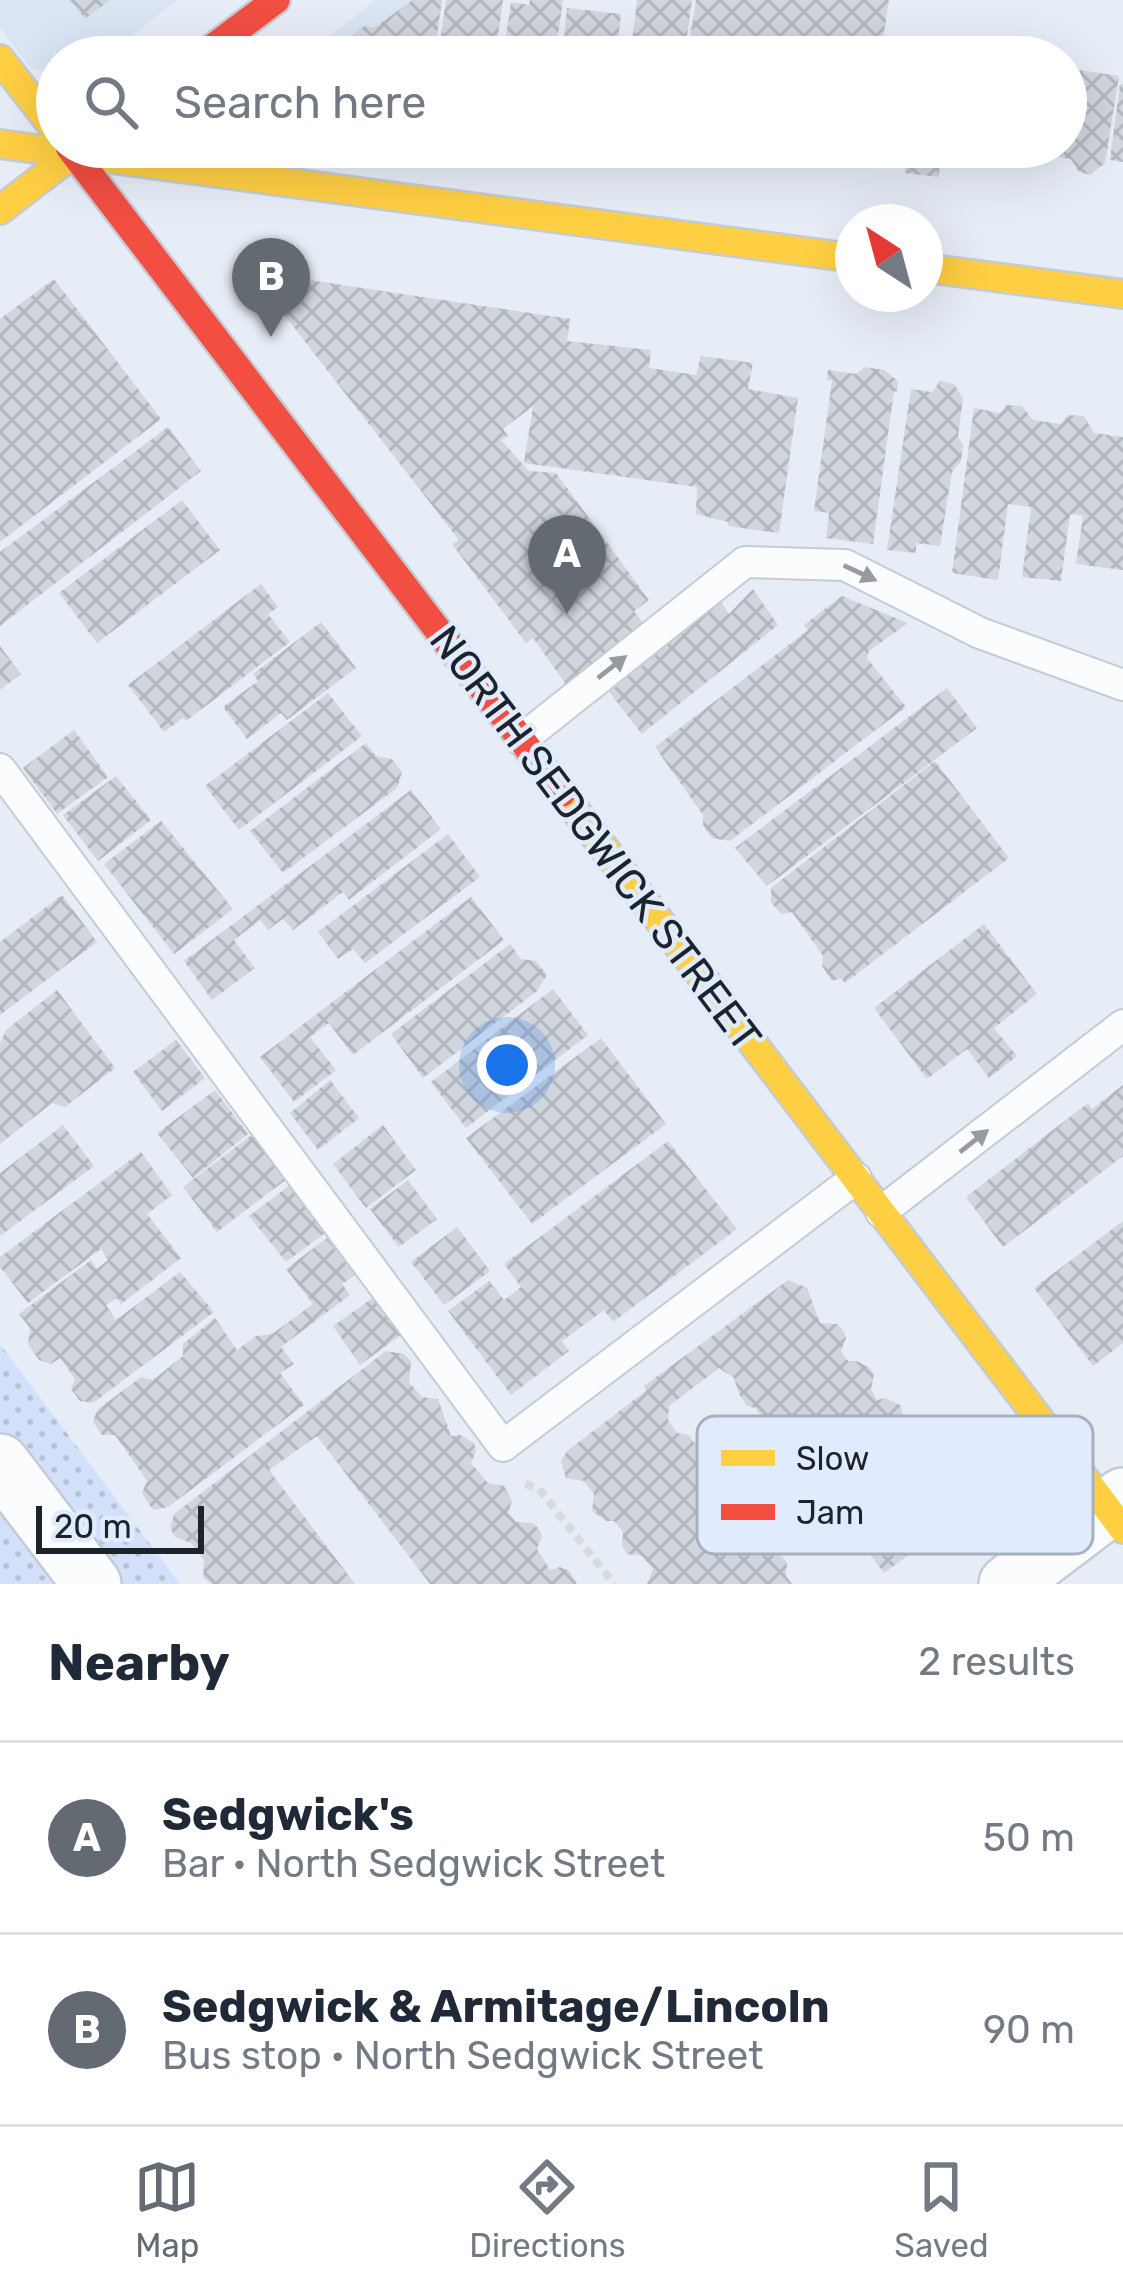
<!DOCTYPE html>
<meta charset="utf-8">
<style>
:root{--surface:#fff;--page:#f2f2f3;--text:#1f2937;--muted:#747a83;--line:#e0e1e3;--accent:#646a72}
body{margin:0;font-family:Rubik,sans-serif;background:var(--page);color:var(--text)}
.compass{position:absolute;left:835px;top:204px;width:108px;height:108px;border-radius:50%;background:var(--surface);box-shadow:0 12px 48px #0002;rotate:324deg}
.scale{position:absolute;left:36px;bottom:30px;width:168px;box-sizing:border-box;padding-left:12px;border:6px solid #1d232b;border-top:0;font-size:33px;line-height:42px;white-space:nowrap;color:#1d232b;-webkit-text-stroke:9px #e0ecfe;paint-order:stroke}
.you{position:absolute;left:507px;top:1065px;width:42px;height:42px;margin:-30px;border:9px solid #fff;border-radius:50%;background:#1a73e8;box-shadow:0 0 0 18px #1a73e833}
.badge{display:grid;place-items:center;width:78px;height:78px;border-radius:50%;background:var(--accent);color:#fff;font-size:39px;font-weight:700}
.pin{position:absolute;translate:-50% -99px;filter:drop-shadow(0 3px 6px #0008)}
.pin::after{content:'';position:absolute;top:63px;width:42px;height:36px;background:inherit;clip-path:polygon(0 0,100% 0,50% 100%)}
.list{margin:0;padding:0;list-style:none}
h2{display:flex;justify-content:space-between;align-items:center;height:156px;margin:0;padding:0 48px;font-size:51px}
h2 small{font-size:39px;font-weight:400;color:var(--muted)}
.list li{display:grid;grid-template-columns:78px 1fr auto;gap:36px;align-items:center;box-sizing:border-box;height:192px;padding:0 48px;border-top:3px solid var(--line)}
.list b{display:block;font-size:45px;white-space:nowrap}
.list p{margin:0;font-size:39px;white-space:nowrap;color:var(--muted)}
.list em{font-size:39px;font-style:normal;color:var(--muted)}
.icon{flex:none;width:66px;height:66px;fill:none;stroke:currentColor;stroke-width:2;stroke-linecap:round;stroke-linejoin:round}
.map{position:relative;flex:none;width:1123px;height:1584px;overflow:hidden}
.search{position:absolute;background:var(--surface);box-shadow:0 12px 48px #0002;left:36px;right:36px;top:36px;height:132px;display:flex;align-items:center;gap:30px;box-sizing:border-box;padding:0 42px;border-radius:66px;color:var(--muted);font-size:45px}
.sheet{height:540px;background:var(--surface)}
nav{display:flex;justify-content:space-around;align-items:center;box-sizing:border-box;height:168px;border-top:3px solid var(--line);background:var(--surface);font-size:33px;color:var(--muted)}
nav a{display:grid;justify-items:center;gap:6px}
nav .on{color:var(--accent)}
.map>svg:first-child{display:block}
</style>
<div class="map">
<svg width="1123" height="1584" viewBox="0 0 1123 1584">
<defs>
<pattern id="garden-dots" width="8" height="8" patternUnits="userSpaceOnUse" patternTransform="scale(3)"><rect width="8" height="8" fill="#d2e1f9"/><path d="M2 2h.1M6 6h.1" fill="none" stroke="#b4c1d6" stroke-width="1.8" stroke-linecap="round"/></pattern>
<pattern id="building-cross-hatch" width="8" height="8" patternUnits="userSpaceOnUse" patternTransform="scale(3)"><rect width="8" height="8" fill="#d0d5de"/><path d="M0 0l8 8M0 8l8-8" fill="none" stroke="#b2b7bf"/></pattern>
</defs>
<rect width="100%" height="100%" fill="#e7edf7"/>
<!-- built -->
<g fill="#d9e4f5">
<path d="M 0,0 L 178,0 L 103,57 L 57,57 L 57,72 L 31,69 L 0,28 Z"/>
<path d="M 376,0 L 439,0 L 431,57 L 302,57 Z"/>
</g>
<!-- garden -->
<path fill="url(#garden-dots)" d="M 0,1344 L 180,1584 L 0,1584 Z"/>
<!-- building -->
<g fill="url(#building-cross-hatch)">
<path d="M 70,0 L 110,0 L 85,19 Z"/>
<path d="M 413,0 L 442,0 L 434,57 L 337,57 L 352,46 L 352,35 L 366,25 L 374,28 Z"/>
<path d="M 446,0 L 503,0 L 495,57 L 438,57 Z"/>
<path d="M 530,0 L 563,0 L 555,57 L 503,57 L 511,2 L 529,5 Z"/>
<path d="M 637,0 L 692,0 L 684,57 L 622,57 L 624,47 L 633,34 Z"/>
<path d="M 696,0 L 889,0 L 882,45 L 959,54 L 959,57 L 687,57 Z"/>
<path d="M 567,8 L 621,14 L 616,57 L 562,57 Z"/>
<path d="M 1066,68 L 1119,76 L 1105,163 L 1090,175 L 1078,171 L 1071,159 L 1047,155 L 1048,147 L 1066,147 Z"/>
<path d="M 1120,84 L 1123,84 L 1123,162 L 1110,160 Z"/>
<path d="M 908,147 L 985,147 L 983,160 L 940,155 L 939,177 L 905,173 Z"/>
<path d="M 1013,147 L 1046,147 L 1045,155 L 1032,164 L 1017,162 Z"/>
<path d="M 289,277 L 570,319 L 567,341 L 651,350 L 649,368 L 696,375 L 701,356 L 753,363 L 748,389 L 798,398 L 779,533 L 728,526 L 728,522 L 696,514 L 697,487 L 524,463 L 533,406 L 503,429 L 508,436 L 501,440 L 529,471 L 556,473 L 649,600 L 634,611 L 649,631 L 570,690 L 533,638 L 526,643 L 452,544 L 459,540 L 275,303 Z"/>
<path d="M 54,279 L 161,419 L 0,542 L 0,319 Z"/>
<path d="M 865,367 L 884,370 L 898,381 L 897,392 L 894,391 L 873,544 L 826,538 L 829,513 L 814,511 L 832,380 L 827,380 L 828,370 L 856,374 Z"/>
<path d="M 940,381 L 954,384 L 963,398 L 958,437 L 963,445 L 961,461 L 952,472 L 940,546 L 916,543 L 916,553 L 887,550 L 911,389 L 932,392 Z"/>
<path d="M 1007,405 L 1022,406 L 1033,420 L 1060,424 L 1069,415 L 1084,416 L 1094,433 L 1123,437 L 1123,570 L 1076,564 L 1083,516 L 1070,514 L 1061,581 L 1022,577 L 1031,507 L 1008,504 L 998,580 L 952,573 L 974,408 L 1000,413 Z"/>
<path d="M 168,427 L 201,471 L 0,626 L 0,552 Z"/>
<path d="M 182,500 L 220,550 L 97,643 L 59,593 Z"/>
<path d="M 261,584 L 278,607 L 268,614 L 290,642 L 186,721 L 183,718 L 164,732 L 128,685 Z"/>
<path d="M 753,589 L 778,625 L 642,734 L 609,692 L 721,602 L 729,614 Z"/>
<path d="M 842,596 L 908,623 L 869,651 L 867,658 L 906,707 L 730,841 L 712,838 L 703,825 L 703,815 L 655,747 L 808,630 L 804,625 Z"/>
<path d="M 321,622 L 356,668 L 287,720 L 281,713 L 247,739 L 223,707 L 258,681 L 253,674 Z"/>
<path d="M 0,646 L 21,674 L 0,690 Z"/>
<path d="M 947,688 L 977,728 L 767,886 L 735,848 Z"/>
<path d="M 328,693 L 362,736 L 239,830 L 205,786 Z"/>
<path d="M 74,730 L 108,777 L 57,814 L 23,768 Z"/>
<path d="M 366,743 L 376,756 L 392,759 L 402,772 L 397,788 L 283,873 L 250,831 Z"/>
<path d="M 935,761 L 1009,858 L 845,983 L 841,978 L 832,981 L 822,966 L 823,956 L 792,912 L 781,914 L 771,902 L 771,888 Z"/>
<path d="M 116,776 L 151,820 L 98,861 L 63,815 Z"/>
<path d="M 411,790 L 441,829 L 349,900 L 343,892 L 293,930 L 283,919 L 268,930 L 260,920 L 234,940 L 255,968 L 212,1000 L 184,961 Z"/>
<path d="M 161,821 L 233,909 L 174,954 L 104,864 Z"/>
<path d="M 448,834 L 480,877 L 365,963 L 353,949 L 338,959 L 318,932 Z"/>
<path d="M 62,895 L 97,942 L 0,1015 L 0,942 Z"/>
<path d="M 471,897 L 504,940 L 353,1055 L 329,1023 L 310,1037 L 336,1070 L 294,1102 L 260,1057 Z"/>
<path d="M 984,924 L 1037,994 L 994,1028 L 1017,1056 L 989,1078 L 967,1049 L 927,1079 L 874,1008 Z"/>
<path d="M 510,944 L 521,959 L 536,961 L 547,975 L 537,991 L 423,1078 L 391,1034 Z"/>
<path d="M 553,989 L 588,1035 L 466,1128 L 431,1082 Z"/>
<path d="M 57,990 L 115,1068 L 65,1107 L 52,1103 L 0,1144 L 0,1043 L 6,1030 Z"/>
<path d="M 601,1038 L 666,1124 L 532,1224 L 466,1138 Z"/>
<path d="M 176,1040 L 205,1078 L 162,1111 L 133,1072 Z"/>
<path d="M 330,1080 L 359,1118 L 318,1150 L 290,1113 Z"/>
<path d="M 1123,1085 L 1123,1156 L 1003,1247 L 966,1197 L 1088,1103 L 1092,1109 Z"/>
<path d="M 215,1090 L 248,1134 L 193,1178 L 157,1133 Z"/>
<path d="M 63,1125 L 94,1166 L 0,1236 L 0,1173 Z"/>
<path d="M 383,1125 L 416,1170 L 366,1208 L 333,1164 Z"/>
<path d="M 253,1134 L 287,1179 L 217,1232 L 183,1187 Z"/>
<path d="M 668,1141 L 737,1229 L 613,1322 L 604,1310 L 562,1341 L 569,1351 L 511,1395 L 448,1311 L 489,1281 L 504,1300 L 521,1287 L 504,1264 Z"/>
<path d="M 141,1152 L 172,1195 L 147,1214 L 181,1258 L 121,1304 L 117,1298 L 106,1305 L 116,1320 L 180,1272 L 214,1312 L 93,1403 L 80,1401 L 71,1389 L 75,1379 L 60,1358 L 51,1364 L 39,1360 L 28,1344 L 30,1328 L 19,1314 L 91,1260 L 97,1269 L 108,1260 L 101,1249 L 28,1303 L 0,1267 L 0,1257 Z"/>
<path d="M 408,1180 L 437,1219 L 399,1247 L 370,1209 Z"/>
<path d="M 290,1185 L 325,1233 L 286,1262 L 249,1216 Z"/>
<path d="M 1123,1221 L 1123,1343 L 1093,1366 L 1034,1288 Z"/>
<path d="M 457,1227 L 490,1271 L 444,1305 L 411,1262 Z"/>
<path d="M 327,1238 L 355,1275 L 342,1284 L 350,1295 L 281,1347 L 294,1364 L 280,1373 L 304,1405 L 168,1507 L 153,1510 L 142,1493 L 147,1481 L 136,1465 L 115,1435 L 102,1435 L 93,1422 L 97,1410 L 141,1377 L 153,1380 L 183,1356 L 183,1344 L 215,1318 L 237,1350 L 256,1336 L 272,1334 L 313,1304 L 286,1269 Z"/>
<path d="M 788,1280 L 807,1288 L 820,1323 L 837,1324 L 843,1330 L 846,1338 L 841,1351 L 848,1361 L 857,1361 L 870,1368 L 874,1375 L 871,1389 L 877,1400 L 885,1398 L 900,1405 L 903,1414 L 900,1428 L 910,1439 L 918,1437 L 932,1446 L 935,1454 L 929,1468 L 937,1478 L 946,1476 L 960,1485 L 962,1492 L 959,1505 L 965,1514 L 884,1573 L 846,1523 L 832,1521 L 827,1502 L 813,1485 L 804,1482 L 798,1463 L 786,1446 L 776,1445 L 756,1408 L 747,1406 L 739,1394 L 734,1378 L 719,1368 L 669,1406 L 668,1420 L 677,1433 L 688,1435 L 698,1447 L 699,1459 L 707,1471 L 721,1471 L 731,1487 L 728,1499 L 736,1510 L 750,1513 L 758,1523 L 754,1537 L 764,1547 L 777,1550 L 787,1563 L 786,1576 L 792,1584 L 647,1584 L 653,1569 L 642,1556 L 627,1554 L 622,1546 L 623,1532 L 614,1521 L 606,1521 L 592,1511 L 594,1494 L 584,1481 L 566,1478 L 561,1461 L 567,1451 L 647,1390 L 644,1386 Z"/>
<path d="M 374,1297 L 402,1334 L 360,1365 L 333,1326 Z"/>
<path d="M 386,1351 L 404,1354 L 411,1361 L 409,1382 L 422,1397 L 438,1399 L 451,1436 L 460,1435 L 474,1443 L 476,1451 L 471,1463 L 488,1483 L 504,1486 L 512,1501 L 508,1513 L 516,1522 L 533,1523 L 539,1529 L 542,1536 L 537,1549 L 550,1570 L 560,1567 L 569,1571 L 577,1584 L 430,1584 L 317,1436 L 269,1470 L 355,1584 L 211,1584 L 203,1577 L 204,1560 L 191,1543 L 175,1537 L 170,1528 L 174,1514 Z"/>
</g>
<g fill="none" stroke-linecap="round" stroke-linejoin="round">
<defs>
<g id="lane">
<path d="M 521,740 L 745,562 L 845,565 L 980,633 L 1123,685"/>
<path d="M 0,769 L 503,1446 L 856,1178"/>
<path d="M 881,1212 L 1123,1025"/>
</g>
<g id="street">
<path d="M 0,1463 L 92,1584"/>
<path d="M 1008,1584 L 1123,1497"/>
</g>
<g id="slow">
<path d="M 0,59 L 57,132"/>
<path d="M 0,144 L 853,258"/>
<path d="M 0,210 L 82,147"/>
<path d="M 925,268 L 1123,294"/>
<path d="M 562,793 L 1123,1529"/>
</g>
<g id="jam">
<path d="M 200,57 L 276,0"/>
<path d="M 69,147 L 562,793"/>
</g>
</defs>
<!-- lane casing -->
<use href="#lane" stroke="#c5cbd3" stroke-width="34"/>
<!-- street casing -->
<use href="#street" stroke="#c5cbd3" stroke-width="62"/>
<!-- slow casing -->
<use href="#slow" stroke="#c5cbd3" stroke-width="32"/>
<!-- jam casing -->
<use href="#jam" stroke="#c5cbd3" stroke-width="32"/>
<!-- path -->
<path stroke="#d8dade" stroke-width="8" stroke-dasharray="9 6" stroke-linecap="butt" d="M 525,1484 L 539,1489 L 614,1584"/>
<!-- lane -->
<use href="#lane" stroke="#fbfcfe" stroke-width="30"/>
<!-- street -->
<use href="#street" stroke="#fbfcfe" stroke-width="57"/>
<!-- slow -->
<use href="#slow" stroke="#ffcf43" stroke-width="27"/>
<!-- jam -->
<use href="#jam" stroke="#f24e42" stroke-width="27"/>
</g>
<!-- one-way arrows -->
<defs><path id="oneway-solid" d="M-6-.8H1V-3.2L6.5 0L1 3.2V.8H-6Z" transform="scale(3)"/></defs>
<g fill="#979a9f">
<use href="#oneway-solid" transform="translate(860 573) rotate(25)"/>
<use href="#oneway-solid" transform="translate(612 667) rotate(-38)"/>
<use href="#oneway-solid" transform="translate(974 1141) rotate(-38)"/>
</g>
<g text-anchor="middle" stroke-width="9" stroke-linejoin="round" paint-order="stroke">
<!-- street labels -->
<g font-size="42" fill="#1d232b" stroke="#e0ecfe">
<text transform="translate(596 838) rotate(53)" y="15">NORTH SEDGWICK STREET</text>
</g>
</g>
<!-- legend -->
<rect x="697" y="1416" width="396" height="138" rx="18" fill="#e0ecfe" stroke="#a6b0bf" stroke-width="3"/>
<rect x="721" y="1450" width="54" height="16" fill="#ffcf43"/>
<rect x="721" y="1504" width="54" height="16" fill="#f24e42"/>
<g font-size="33" fill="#1d232b">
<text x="796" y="1470">Slow</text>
<text x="796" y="1524">Jam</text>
</g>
</svg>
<svg class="compass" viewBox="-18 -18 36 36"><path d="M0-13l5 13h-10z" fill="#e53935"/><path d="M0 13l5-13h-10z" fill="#747a83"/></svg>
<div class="scale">20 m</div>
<div class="you"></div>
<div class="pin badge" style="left:567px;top:614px">A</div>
<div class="pin badge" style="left:271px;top:337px">B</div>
<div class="search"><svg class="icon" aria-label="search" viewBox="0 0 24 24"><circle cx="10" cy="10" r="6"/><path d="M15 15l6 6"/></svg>Search here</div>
</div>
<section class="sheet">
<h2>Nearby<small>2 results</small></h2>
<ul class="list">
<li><span class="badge">A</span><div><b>Sedgwick's</b><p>Bar · North Sedgwick Street</p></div><em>50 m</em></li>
<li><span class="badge">B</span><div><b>Sedgwick &amp; Armitage/Lincoln</b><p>Bus stop · North Sedgwick Street</p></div><em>90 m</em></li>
</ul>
</section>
<nav>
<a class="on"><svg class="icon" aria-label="map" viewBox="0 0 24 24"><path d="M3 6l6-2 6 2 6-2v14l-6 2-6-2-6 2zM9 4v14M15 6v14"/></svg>Map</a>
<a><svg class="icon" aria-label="directions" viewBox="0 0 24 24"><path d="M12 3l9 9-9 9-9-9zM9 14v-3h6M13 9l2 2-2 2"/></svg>Directions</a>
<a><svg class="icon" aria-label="saved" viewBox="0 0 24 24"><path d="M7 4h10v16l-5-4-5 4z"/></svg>Saved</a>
</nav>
